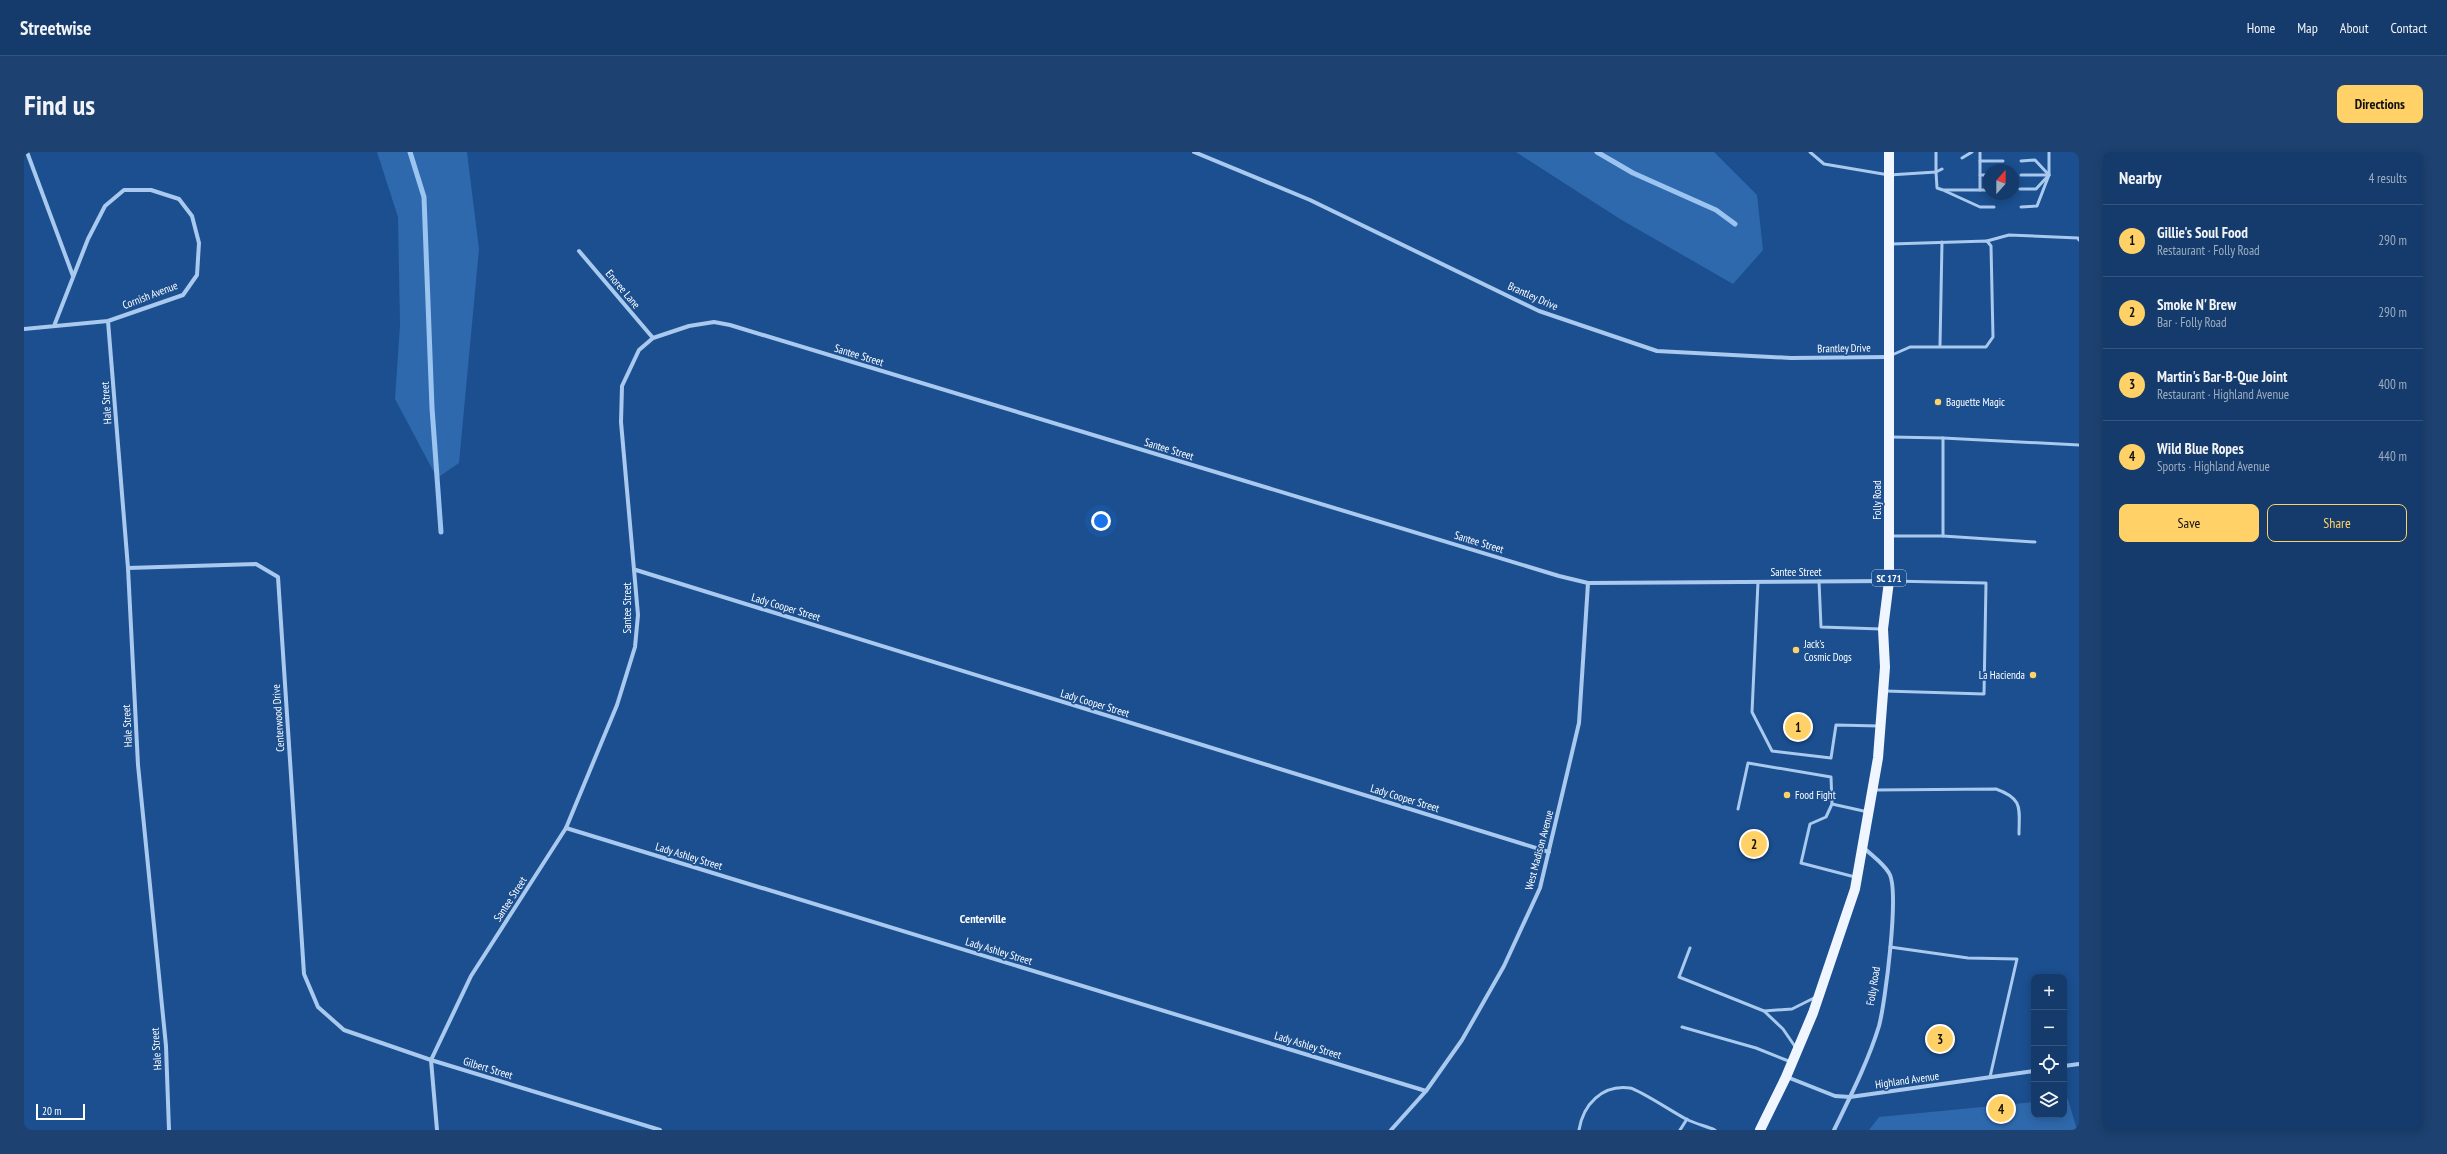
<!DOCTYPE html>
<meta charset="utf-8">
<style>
:root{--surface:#143b6b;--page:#1d4271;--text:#f1f3f6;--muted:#9dadc1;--line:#33557e;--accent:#ffd166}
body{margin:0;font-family:"PT Sans Narrow",sans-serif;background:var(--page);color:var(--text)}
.controls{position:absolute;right:12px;bottom:12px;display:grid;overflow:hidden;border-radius:8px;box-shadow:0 2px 10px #0003}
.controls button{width:36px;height:36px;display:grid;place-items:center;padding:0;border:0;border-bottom:1px solid var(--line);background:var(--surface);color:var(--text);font:20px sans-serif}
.compass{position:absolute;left:1959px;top:12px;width:36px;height:36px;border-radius:50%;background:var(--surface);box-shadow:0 2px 10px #0003;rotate:21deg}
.scale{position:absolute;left:12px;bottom:10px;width:49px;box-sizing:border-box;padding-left:4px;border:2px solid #fff;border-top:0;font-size:11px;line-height:14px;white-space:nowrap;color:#fff;-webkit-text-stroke:3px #1b4f8f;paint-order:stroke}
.you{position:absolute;left:1077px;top:369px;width:14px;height:14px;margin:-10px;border:3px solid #fff;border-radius:50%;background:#1a73e8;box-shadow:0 0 0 6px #1a73e833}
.badge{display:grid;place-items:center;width:26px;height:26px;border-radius:50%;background:var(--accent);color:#111;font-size:13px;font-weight:700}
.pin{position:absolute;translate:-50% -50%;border:2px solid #fff;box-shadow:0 1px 4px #0006}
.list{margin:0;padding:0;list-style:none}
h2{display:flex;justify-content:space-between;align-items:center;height:52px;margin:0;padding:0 16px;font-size:17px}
h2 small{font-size:13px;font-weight:400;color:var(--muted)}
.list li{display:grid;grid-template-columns:26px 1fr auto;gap:12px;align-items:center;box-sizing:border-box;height:72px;padding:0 16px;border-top:1px solid var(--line)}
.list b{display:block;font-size:15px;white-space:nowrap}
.list p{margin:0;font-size:13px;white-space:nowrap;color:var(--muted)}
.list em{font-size:13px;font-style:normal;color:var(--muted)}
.actions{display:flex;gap:8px;padding:12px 16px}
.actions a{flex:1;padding:9px 0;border:1px solid var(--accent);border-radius:8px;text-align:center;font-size:14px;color:var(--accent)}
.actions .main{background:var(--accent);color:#111}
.icon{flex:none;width:22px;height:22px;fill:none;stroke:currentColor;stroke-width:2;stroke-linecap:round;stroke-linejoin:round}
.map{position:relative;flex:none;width:2055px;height:978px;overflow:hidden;border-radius:8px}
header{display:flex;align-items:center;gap:24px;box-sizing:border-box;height:56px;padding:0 20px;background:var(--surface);border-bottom:1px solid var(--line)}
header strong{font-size:19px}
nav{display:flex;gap:22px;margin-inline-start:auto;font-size:14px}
.intro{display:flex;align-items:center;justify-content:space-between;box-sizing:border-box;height:96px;padding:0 24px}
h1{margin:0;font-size:28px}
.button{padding:10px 18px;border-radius:8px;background:var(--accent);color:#111;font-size:14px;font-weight:700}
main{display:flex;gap:24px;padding:0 24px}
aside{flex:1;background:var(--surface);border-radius:8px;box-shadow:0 2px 10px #0003}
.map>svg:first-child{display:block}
</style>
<header>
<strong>Streetwise</strong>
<nav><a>Home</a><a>Map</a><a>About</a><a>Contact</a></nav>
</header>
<div class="intro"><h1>Find us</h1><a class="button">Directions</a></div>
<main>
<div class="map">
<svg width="2055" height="978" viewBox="0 0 2055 978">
<rect width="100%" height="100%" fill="#1b4f8f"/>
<!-- green -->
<g fill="#2e69ad">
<path d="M 353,0 L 443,0 L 455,97 L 435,311 L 413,326 L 371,247 L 376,173 L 374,65 Z"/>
<path d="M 1492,0 L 1690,0 L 1733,43 L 1739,98 L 1709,132 L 1596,67 Z"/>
<path d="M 2044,947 L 2053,978 L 1845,978 L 1855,965 L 2010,950 L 2010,963 L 2040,963 L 2040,948 Z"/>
</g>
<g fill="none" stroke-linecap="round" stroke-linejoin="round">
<!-- stream -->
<g stroke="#9cc4f0" stroke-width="5">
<path d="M 386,0 L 400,45 L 408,256 L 417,380"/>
<path d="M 1573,0 L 1609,21 L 1692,58 L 1711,72"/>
</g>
<!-- lane -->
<g stroke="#a9c9ee" stroke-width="3">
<path d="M 1786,0 L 1800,12 L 1865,23 L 1912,20 L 1912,0"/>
<path d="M 1938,6 L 1948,0"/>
<path d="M 1956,9 L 1979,9"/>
<path d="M 1997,9 L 2011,8 L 2025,23"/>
<path d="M 1918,17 L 1912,20 L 1913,36 L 1919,38 L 1956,38 L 1956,0"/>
<path d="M 1956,23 L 1965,23"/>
<path d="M 1997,23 L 2025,23 L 2025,0"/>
<path d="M 1996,37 L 2012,37 L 2024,24"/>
<path d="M 1956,38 L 1965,38"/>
<path d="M 1921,39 L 1956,55 L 1970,55"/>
<path d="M 1997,55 L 2013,54 L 2025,23"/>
<path d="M 1963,89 L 1985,83 L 2054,86 L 2055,88"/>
<path d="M 1867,92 L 1963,89 L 1967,94 L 1969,185 L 1962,195 L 1886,195 L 1868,203"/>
<path d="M 1916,194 L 1918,90"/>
<path d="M 1919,286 L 2055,293"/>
<path d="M 1866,384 L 1919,384 L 1919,286 L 1867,285"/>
<path d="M 1919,384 L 2011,390"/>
<path d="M 1795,429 L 1797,475 L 1857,477"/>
<path d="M 1734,430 L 1728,560 L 1748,599 L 1807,606 L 1812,573 L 1855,574"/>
<path d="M 1861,539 L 1960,542 L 1962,431 L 1866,429"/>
<path d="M 1851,638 L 1972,637 C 2000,647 1995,657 1995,682"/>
<path d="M 1808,652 L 1844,660"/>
<path d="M 1714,657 L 1724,611 L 1807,625 L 1808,652 L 1802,665 L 1786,672 L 1777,711 L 1831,725"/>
<path d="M 1866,795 L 1944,806 L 1993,807 L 1966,925"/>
<path d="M 1666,796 L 1655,825 L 1740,859 L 1759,877 L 1772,896"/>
<path d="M 1740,859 L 1768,857 L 1792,845"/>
<path d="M 1658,875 L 1732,896 L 1767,910"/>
<path d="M 1555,978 C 1559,953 1578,932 1606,936 C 1616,938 1650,961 1662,967 C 1672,972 1682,974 1691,978"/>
<path d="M 1656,978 L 1663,967"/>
</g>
<!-- street -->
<g stroke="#a9c9ee" stroke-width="4">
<path d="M 3,0 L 49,124"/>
<path d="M 1170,0 L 1286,48 L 1515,159 L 1633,199 L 1767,206 L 1864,205"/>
<path d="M 555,99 L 629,186"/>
<path d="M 84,169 L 104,416 L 114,613 L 142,894 L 145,978"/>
<path d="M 0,177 L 84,169 L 159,143 L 173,123 L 175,91 L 168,64 L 155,47 L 127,38 L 100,38 L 81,54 L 64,87 L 30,174"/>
<path d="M 104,416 L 232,412 L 254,425 L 280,822 L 294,855 L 320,878 L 407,908 L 636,978"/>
<path d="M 612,418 L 1525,700"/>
<path d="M 542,676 L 1402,939"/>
<path d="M 2040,914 L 2055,912"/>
<path d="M 1763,925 L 1811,944 L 1826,945 L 2010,919"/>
<path d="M 413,978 L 407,908 L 447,824 L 542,676 L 593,553 L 611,495 L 614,463 L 597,270 L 598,234 L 615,198 L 629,186 L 665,174 L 690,170 L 706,173 L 1535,424 L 1564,431 L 1864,429"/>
<path d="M 1367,978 L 1402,939 L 1438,888 L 1480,814 L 1516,736 L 1555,571 L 1564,431"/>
<path d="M 1810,978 C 1826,945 1844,910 1855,874 C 1861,852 1876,738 1865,721 C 1859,711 1847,703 1839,695"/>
</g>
<!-- primary -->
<path stroke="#f0f6ff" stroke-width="10" d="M 1736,978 L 1762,925 L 1789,861 L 1831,737 L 1854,606 L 1861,515 L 1859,477 L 1865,429 L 1865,0"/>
</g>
<!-- markers -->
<g fill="#ffd166" stroke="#1b4f8f" stroke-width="1.5">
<circle cx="1914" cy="250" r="4"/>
<circle cx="1772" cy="498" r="4"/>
<circle cx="2009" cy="523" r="4"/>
<circle cx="1763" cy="643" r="4"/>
</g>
<g text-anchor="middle" stroke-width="3.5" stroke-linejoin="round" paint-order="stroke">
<!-- shield labels -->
<rect fill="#1b4f8f" stroke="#bbcadd" stroke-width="1" x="1848" y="418" width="34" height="16" rx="3"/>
<g font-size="10" font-weight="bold" fill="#fff">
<text x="1865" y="430">SC 171</text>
</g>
<!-- street labels -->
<g font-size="11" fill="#fff" stroke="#1b4f8f">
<text transform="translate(599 137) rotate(50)" y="4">Enoree Lane</text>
<text transform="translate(126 143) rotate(-21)" y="4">Cornish Avenue</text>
<text transform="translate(1509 144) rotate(24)" y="4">Brantley Drive</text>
<text transform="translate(1820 196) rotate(-1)" y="4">Brantley Drive</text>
<text transform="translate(835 203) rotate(17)" y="4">Santee Street</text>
<text transform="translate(82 251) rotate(-94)" y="4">Hale Street</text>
<text transform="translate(1145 297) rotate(17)" y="4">Santee Street</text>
<text transform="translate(1853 348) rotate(-90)" y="4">Folly Road</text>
<text transform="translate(1455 390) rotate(17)" y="4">Santee Street</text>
<text x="1772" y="424">Santee Street</text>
<text transform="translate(762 455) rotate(17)" y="4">Lady Cooper Street</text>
<text transform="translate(603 456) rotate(-90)" y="4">Santee Street</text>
<text transform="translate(1071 551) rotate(17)" y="4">Lady Cooper Street</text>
<text transform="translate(254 566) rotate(-94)" y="4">Centerwood Drive</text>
<text transform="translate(103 574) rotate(-93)" y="4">Hale Street</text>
<text transform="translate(1381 646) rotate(17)" y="4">Lady Cooper Street</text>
<text transform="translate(1515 698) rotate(-75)" y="4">West Madison Avenue</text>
<text transform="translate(665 704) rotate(17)" y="4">Lady Ashley Street</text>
<text transform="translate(486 747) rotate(-57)" y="4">Santee Street</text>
<text transform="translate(975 799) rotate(17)" y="4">Lady Ashley Street</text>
<text transform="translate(1849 834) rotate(-81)" y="4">Folly Road</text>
<text transform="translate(1284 893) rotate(17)" y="4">Lady Ashley Street</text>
<text transform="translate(132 897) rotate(-94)" y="4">Hale Street</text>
<text transform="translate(464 916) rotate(17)" y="4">Gilbert Street</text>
<text transform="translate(1883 928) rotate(-8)" y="4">Highland Avenue</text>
</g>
<!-- poi labels -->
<g font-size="11" fill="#fff" stroke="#1b4f8f" text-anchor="start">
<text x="1922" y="254">Baguette Magic</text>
<text x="1780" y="496">Jack's<tspan x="1780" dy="13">Cosmic Dogs</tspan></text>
<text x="2001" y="527" text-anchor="end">La Hacienda</text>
<text x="1771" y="647">Food Fight</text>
</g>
<!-- neighbourhood labels -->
<g font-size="12" font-weight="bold" fill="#fff" stroke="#1b4f8f">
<text x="959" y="771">Centerville</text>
</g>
</g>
</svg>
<div class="controls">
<button>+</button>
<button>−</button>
<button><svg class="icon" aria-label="locate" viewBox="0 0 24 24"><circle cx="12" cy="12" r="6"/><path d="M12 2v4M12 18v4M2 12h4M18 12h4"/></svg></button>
<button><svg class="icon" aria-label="layers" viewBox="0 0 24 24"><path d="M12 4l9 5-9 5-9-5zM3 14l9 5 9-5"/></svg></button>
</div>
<svg class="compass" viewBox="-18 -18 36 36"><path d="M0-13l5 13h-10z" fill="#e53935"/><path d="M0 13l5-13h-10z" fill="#9dadc1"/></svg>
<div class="scale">20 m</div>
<div class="you"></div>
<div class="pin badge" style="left:1774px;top:575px">1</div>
<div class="pin badge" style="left:1730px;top:692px">2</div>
<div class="pin badge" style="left:1916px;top:887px">3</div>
<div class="pin badge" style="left:1977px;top:957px">4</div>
</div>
<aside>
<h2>Nearby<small>4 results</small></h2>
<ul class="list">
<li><span class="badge">1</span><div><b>Gillie's Soul Food</b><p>Restaurant · Folly Road</p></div><em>290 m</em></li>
<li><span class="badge">2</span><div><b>Smoke N' Brew</b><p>Bar · Folly Road</p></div><em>290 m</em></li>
<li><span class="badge">3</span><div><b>Martin's Bar-B-Que Joint</b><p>Restaurant · Highland Avenue</p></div><em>400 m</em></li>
<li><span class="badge">4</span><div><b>Wild Blue Ropes</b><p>Sports · Highland Avenue</p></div><em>440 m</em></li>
</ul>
<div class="actions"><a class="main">Save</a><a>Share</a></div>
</aside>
</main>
